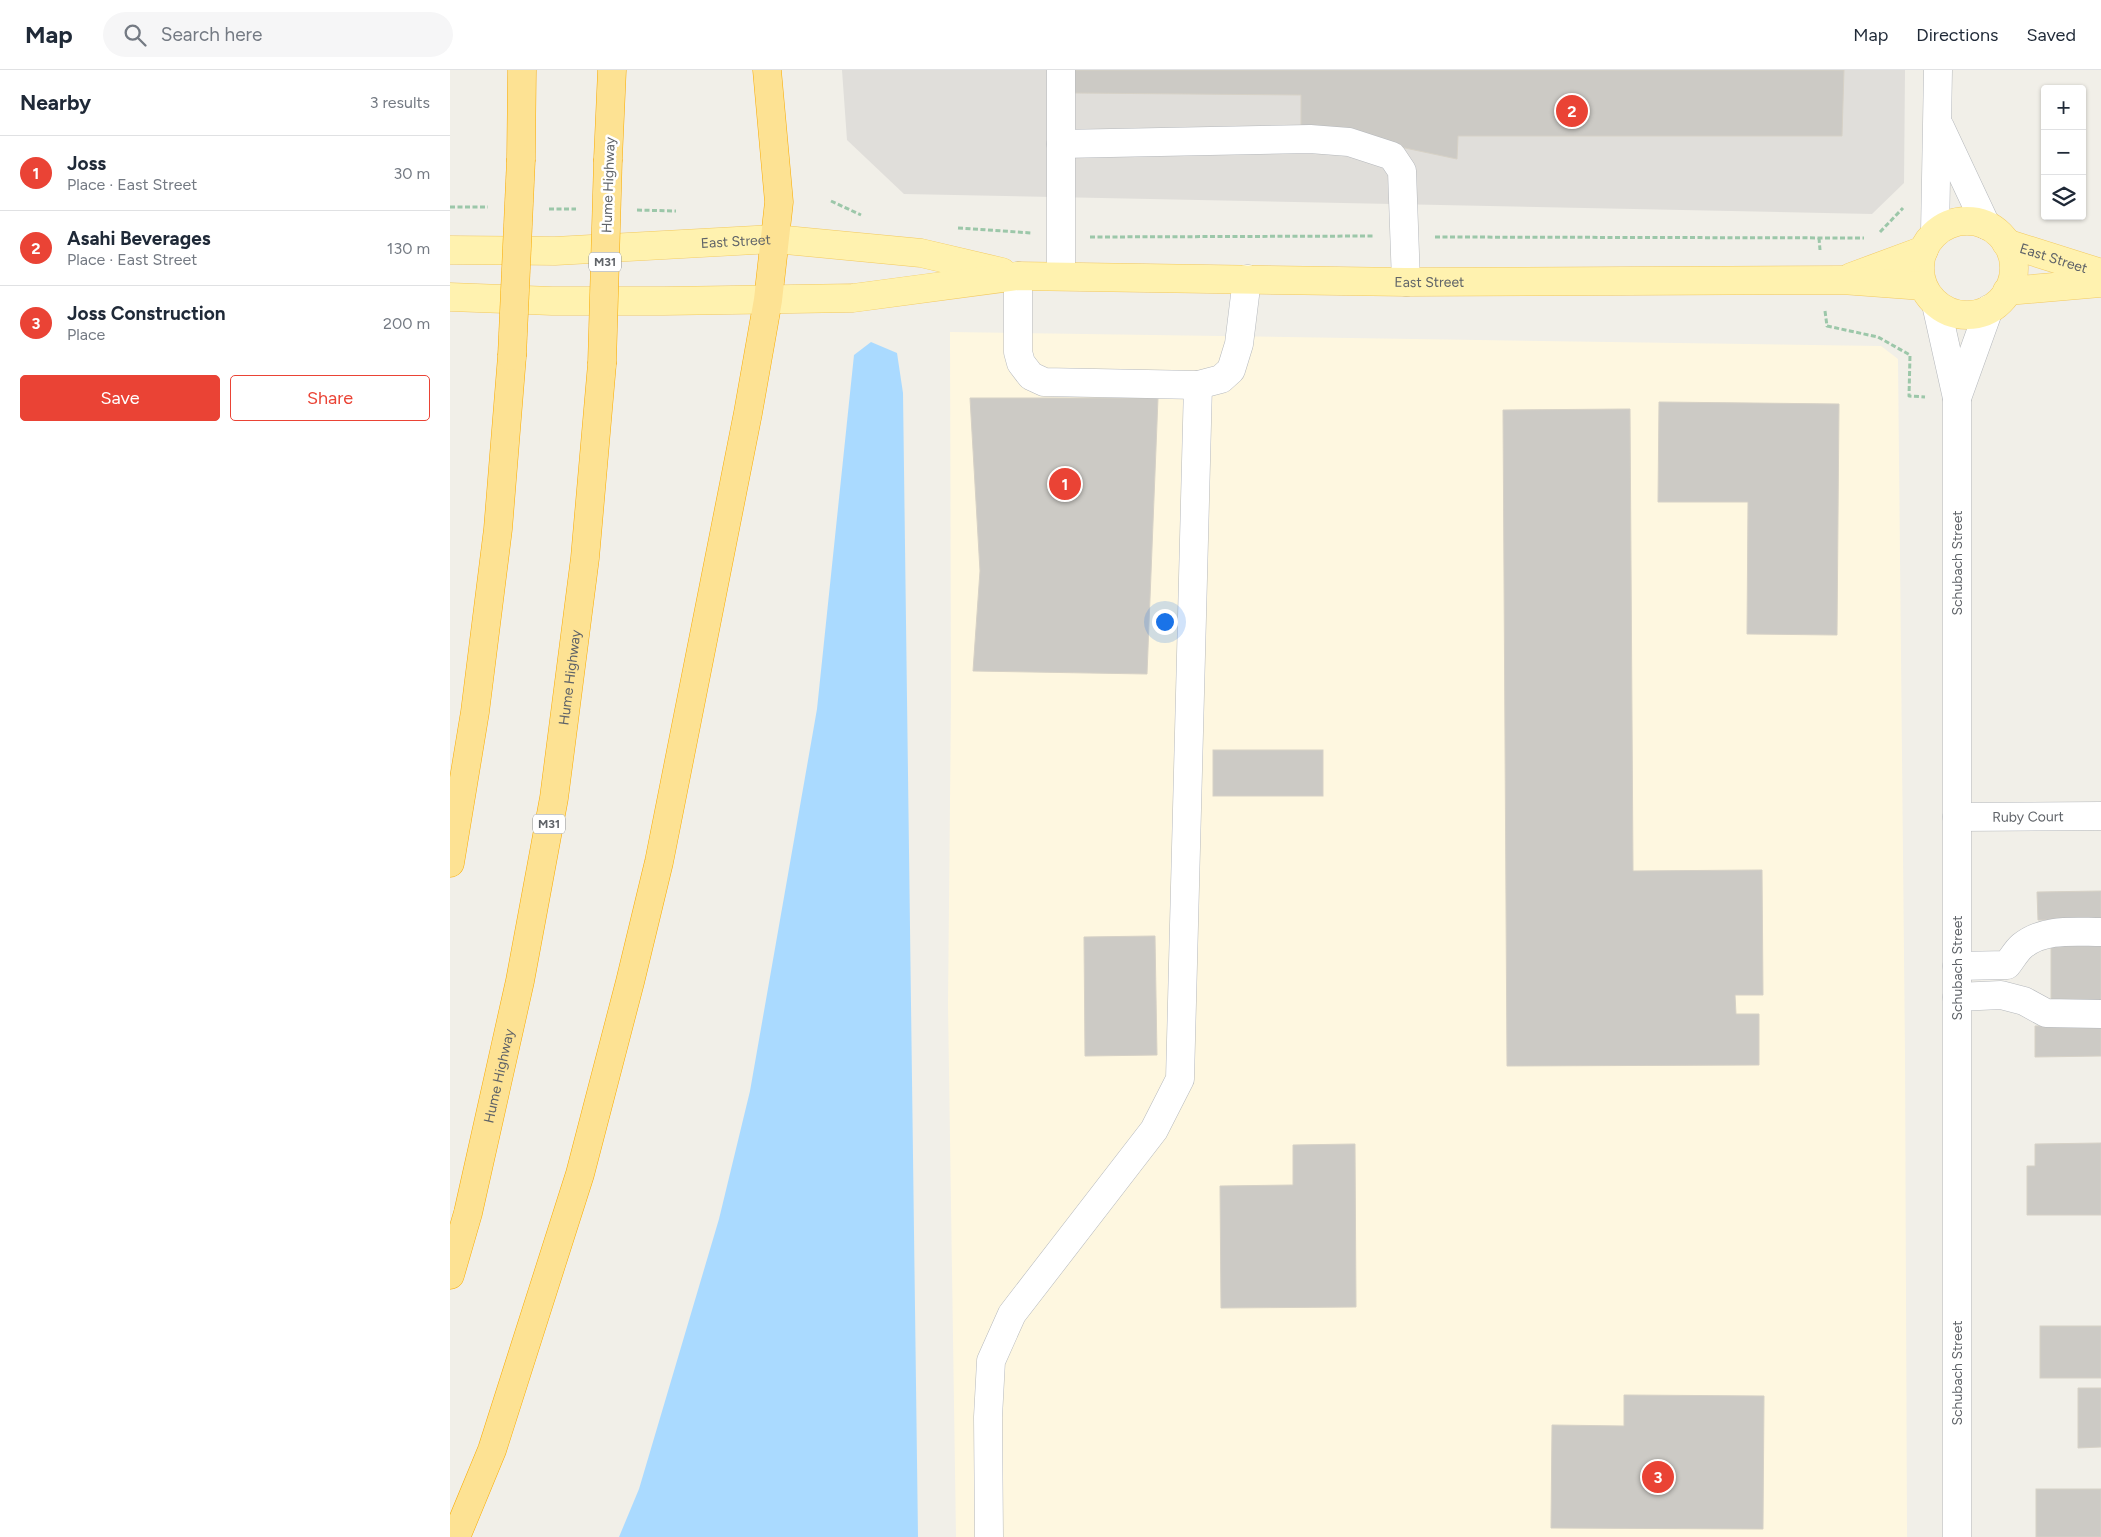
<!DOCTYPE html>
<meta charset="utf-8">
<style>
:root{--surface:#fff;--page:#f6f6f7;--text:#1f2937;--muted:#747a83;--line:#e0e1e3;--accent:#ea4335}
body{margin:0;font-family:Figtree,sans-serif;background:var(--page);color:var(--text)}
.controls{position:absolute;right:15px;top:15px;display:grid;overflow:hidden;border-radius:5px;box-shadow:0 1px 4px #0004}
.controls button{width:45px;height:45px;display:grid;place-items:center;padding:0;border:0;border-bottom:1px solid var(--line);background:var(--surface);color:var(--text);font:25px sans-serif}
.you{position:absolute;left:714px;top:551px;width:18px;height:18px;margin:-12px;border:4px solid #fff;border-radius:50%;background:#1a73e8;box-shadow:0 0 0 8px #1a73e833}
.badge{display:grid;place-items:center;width:32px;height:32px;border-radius:50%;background:var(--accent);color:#fff;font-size:16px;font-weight:700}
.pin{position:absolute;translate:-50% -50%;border:2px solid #fff;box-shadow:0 1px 5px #0006}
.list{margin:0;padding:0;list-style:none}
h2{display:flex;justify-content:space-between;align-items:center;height:65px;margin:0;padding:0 20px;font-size:21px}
h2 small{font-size:16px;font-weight:400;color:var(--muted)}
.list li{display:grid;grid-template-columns:32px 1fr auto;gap:15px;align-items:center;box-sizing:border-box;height:75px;padding:0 20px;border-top:1px solid var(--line)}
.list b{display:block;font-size:19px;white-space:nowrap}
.list p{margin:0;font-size:16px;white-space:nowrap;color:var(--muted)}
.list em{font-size:16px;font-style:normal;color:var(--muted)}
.actions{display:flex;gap:10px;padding:15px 20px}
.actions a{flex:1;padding:11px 0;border:1px solid var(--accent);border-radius:5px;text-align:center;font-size:18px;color:var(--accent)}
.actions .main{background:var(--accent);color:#fff}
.icon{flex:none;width:28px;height:28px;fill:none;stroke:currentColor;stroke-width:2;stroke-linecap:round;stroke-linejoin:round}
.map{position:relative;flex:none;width:1651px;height:1467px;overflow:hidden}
header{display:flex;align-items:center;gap:30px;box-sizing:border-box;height:70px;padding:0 25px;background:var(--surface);border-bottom:1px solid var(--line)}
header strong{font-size:24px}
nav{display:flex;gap:28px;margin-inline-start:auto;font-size:18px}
.search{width:350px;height:45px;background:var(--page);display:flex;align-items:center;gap:12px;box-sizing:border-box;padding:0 18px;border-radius:28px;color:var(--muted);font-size:19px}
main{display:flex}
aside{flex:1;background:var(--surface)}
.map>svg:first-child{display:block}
</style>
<header>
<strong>Map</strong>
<div class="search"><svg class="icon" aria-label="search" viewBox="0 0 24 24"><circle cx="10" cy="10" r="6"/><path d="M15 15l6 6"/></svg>Search here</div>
<nav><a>Map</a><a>Directions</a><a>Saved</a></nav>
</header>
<main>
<aside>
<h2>Nearby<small>3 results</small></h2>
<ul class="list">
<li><span class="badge">1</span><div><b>Joss</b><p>Place · East Street</p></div><em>30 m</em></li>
<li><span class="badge">2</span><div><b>Asahi Beverages</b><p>Place · East Street</p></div><em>130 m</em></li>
<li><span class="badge">3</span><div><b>Joss Construction</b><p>Place</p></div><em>200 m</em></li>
</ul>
<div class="actions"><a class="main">Save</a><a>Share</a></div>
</aside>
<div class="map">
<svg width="1651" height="1467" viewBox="0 0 1651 1467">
<rect width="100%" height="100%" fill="#f1efe8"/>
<!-- commercial -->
<path fill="#fef7e0" d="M 500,262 L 1431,276 L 1448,289 L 1455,984 L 1457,1467 L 506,1467 L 498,935 L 501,631 Z"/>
<!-- industrial -->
<path fill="#e0deda" d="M 392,0 L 1455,0 L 1454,113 L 1422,144 L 454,124 L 397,70 Z"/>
<!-- water -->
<path fill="#aadaff" d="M 421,272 L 447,283 L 453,323 L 468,1467 L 169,1467 L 189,1419 L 269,1149 L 300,1021 L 367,639 L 404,285 Z"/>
<!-- building -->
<g fill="#cccac5" stroke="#d6d1c6">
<path d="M 624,0 L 1394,0 L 1392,66 L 1008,66 L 1007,89 L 851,56 L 851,25 L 624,23 Z"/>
<path d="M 520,328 L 708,328 L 697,604 L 523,601 L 530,501 Z"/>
<path d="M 1209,332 L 1389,334 L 1387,565 L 1297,564 L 1298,432 L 1208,432 Z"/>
<path d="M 1180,339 L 1183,801 L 1312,800 L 1313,925 L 1285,925 L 1286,944 L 1309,944 L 1309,995 L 1057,996 L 1053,340 Z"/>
<rect x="763" y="680" width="110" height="46"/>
<path d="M 1651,821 L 1651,850 L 1588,850 L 1587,822 Z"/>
<path d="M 705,866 L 707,985 L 635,986 L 634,867 Z"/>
<rect x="1601" y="874" width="50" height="57"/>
<path d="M 1651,955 L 1651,986 L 1585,987 L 1585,956 Z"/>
<path d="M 1651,1073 L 1651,1145 L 1577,1145 L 1577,1096 L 1585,1096 L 1585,1074 Z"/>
<path d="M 905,1074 L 906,1237 L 771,1238 L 770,1116 L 843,1115 L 843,1075 Z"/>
<rect x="1590" y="1256" width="61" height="52"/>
<path d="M 1628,1318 L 1651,1318 L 1651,1377 L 1628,1378 Z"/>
<path d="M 1174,1325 L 1314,1326 L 1313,1459 L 1101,1458 L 1102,1355 L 1174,1356 Z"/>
<rect x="1586" y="1419" width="65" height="48"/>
</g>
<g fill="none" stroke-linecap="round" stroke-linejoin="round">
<defs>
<g id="minor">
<path d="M 1490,57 L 1536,155"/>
<path d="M 611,74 L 860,69 L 899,72 L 942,86 L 952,101 L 956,212"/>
<path d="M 1485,163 L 1488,0"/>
<path d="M 568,206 L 568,282 L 571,293 L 581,306 L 594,312 L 748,315 L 771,309 L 781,300 L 789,274 L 797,209"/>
<path d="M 611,206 L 611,0"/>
<path d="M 1486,234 L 1507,328 L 1507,1467"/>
<path d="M 1507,328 L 1539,239"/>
<path id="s1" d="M 1507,747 L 1651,746"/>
<path d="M 1507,896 L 1557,895 C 1562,889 1566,881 1572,876 C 1594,858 1624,862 1651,862"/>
<path d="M 1507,927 L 1551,925 L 1574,931 L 1596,943 L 1651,944"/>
<path d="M 539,1467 L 538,1347 L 541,1291 L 562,1244 L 704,1060 L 730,1009 L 748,315"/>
</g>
<g id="major">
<circle cx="1517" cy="198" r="47"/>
<path id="s2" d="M 1556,173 L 1651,203"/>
<path id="s3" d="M 0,180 L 105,181 L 325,169 L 471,183 L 552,202"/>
<path d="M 1401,207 L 1474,180"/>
<path d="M 1557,221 L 1651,213"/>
<path id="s4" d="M 0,227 L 102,231 L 214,231 L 403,228 L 568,206 L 956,212 L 1392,210 L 1473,216"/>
</g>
<g id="highway">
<path d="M 71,89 L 72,0"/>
<path d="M 158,89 L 162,0"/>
<path d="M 0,793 L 25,642 L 48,459 L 62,286"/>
<path id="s5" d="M 0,1205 L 18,1143 L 70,911 L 104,728 L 135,488 L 152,294"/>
<path d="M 6,1467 L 42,1380 L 130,1104 L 180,912 L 209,792 L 298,343 L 318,230 L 329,132 L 317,0"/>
</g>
</defs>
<!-- minor casing -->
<use href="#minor" stroke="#b5b8bc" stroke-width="29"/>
<!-- major casing -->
<use href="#major" stroke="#f2c960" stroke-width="29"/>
<!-- highway casing -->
<use href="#highway" stroke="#f9ab00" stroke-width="29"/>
<!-- path -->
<g stroke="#9cc7a9" stroke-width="3" stroke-dasharray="5 2.5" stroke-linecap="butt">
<path d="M 381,131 L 411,145"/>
<path d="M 0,137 L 38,137"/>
<path d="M 99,139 L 126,139"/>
<path d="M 187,140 L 226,141"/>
<path d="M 508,158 L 582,163"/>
<path d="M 1430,162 L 1453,138"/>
<path d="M 640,167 L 924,166"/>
<path d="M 985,167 L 1414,168"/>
<path d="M 1369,168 L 1370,180"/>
<path d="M 1375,241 L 1377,256 L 1428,267 L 1460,285 L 1459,326 L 1475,327"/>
</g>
<!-- minor -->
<use href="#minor" stroke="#fff" stroke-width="28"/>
<!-- major -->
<use href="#major" stroke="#fff2af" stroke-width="28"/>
<!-- highway -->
<use href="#highway" stroke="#fde293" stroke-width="28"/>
<defs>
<g id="highway-bridge">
<path d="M 62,286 L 71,89"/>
<path d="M 152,294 L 158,89"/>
</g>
</defs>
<!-- highway-bridge casing -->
<use href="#highway-bridge" stroke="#f9ab00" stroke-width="29" stroke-linecap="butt"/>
<!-- highway-bridge -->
<use href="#highway-bridge" stroke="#fde293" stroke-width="28"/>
</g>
<g text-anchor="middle" stroke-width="5" stroke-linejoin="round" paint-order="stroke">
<!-- shield labels -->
<g fill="#fff" stroke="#8f9295" stroke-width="1">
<rect x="139" y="182.5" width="32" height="19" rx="4"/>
<rect x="83" y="744.5" width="32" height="19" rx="4"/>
</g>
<g font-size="12" font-weight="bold" fill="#5f6368">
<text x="155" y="196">M31</text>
<text x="99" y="758">M31</text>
</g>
<!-- street labels -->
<g font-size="14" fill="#5f6368" stroke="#fff">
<text transform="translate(158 115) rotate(-88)" y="5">Hume Highway</text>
<text dy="5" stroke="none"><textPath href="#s3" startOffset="286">East Street</textPath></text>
<text dy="5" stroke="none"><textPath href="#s2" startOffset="50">East Street</textPath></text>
<text dy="5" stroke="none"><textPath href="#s4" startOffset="981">East Street</textPath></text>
<text transform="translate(1507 493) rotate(-90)" y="5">Schubach Street</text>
<text dy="5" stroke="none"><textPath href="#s5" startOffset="610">Hume Highway</textPath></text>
<text dy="5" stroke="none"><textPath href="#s1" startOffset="71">Ruby Court</textPath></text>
<text transform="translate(1507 898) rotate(-90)" y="5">Schubach Street</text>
<text dy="5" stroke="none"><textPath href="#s5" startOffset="205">Hume Highway</textPath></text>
<text transform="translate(1507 1303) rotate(-90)" y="5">Schubach Street</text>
</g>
</g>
</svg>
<div class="controls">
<button>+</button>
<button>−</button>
<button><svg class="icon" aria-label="layers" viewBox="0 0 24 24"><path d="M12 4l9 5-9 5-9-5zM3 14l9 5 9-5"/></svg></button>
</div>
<div class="you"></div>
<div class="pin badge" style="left:615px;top:414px">1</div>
<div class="pin badge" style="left:1122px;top:41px">2</div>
<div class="pin badge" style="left:1208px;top:1407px">3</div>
</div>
</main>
